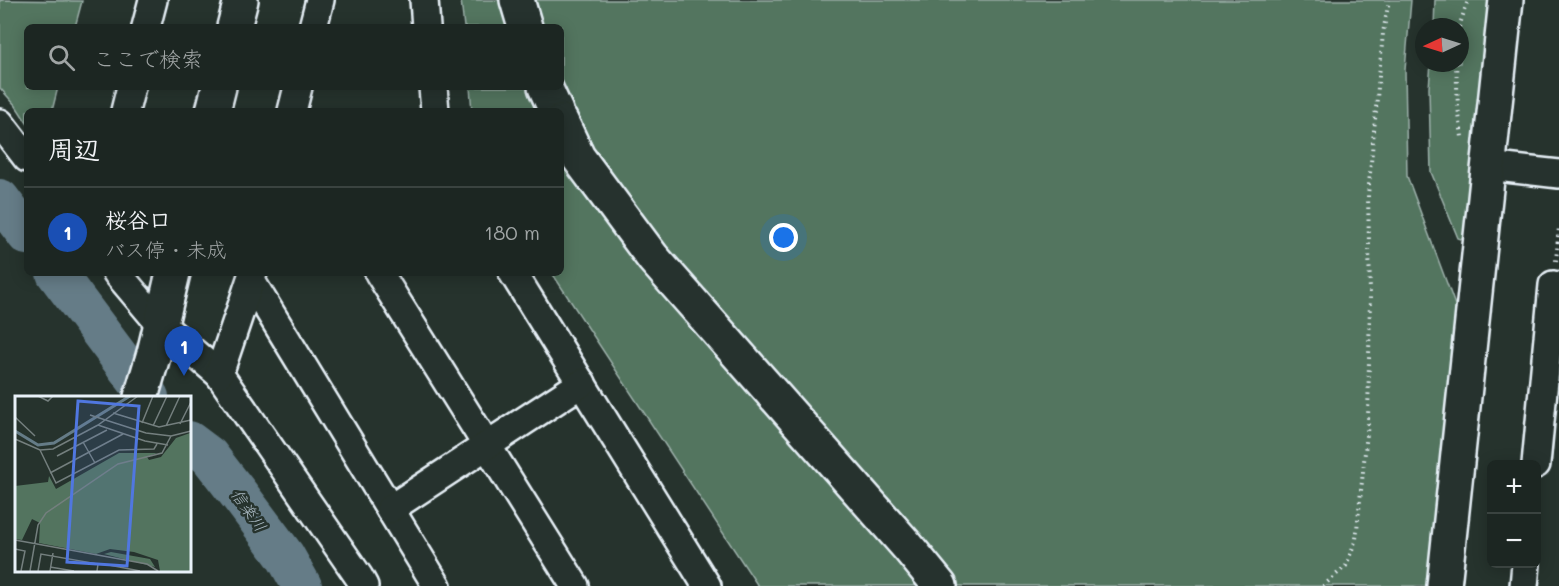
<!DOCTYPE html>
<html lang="ja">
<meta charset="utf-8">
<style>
:root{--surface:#1c2622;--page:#29322f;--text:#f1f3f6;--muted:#a0a5a5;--line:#3a4340;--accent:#ffd166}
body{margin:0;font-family:Mali,"Klee One",sans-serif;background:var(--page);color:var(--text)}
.controls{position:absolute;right:18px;bottom:18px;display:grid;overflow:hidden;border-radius:9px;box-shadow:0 3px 15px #0003}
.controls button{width:54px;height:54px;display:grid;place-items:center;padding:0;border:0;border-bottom:2px solid var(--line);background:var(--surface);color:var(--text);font:30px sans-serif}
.compass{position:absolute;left:1415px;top:18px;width:54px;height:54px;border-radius:50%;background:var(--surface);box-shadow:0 3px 15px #0003;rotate:266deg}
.you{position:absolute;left:784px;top:238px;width:21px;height:21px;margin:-15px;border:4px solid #fff;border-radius:50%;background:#1a73e8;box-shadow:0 0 0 9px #1a73e833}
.badge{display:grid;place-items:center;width:39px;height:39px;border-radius:50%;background:var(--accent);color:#fff;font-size:20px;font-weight:700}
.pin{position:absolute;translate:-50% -50px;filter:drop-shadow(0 2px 3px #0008)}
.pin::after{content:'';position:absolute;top:32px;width:21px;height:18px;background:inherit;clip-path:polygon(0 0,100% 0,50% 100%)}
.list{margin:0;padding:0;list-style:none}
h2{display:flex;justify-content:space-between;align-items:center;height:78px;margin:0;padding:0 24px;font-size:26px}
h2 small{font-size:20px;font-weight:400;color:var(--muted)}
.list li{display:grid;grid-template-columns:39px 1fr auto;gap:18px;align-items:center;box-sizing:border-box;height:90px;padding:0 24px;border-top:2px solid var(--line)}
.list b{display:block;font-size:22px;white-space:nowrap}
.list p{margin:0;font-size:20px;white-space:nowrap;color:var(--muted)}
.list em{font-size:20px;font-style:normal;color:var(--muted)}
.icon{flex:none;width:33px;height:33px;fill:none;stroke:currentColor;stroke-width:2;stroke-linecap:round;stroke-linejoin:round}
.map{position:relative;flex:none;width:1559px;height:586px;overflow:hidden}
.search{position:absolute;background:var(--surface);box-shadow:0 3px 15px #0003;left:24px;top:24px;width:540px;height:66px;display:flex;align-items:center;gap:15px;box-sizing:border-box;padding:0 21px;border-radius:9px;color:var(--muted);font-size:22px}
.panel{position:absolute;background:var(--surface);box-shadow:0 3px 15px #0003;left:24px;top:108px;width:540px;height:168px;border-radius:9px}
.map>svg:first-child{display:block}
</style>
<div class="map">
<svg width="1559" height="586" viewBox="0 0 1559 586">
<rect width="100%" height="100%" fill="#26332d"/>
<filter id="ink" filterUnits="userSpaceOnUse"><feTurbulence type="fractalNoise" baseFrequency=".0167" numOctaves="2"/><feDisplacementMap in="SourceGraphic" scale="12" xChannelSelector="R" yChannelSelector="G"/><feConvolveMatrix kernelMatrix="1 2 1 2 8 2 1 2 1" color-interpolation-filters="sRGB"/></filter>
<g filter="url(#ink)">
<!-- green -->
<g fill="#53745f" stroke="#9eb2ac" stroke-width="1.5">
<path d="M 0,0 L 82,1 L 75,27 L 27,27 L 27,87 L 58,87 L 52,111 L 27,111 L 27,123 L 16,106 L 0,88 Z"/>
<path d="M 461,0 L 1411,0 L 1405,70 L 1407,176 L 1458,313 L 1428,586 L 758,586 L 552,273 L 561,273 L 561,111 L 472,111 L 470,87 L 561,87 L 561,27 L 464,27 Z"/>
<path d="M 1435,0 L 1496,0 L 1470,242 L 1458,238 L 1431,172 L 1429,88 L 1431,63 L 1460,63 L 1460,27 L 1434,27 Z"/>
</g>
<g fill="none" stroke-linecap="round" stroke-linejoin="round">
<!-- river -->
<g stroke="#657c87" stroke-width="40">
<path d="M 0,199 L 27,235"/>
<path d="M 56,273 L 149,397"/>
<path d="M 189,441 L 209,456 L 240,496 L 285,556 L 302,586"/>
</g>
<defs>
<g id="street">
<path d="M 424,0 L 426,27"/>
<path d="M 146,27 L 153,0"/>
<path d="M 313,27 L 320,0"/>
<path d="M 433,87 L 435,111"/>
<path d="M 125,111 L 131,87"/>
<path d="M 292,111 L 298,87"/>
<path d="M 0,123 L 27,158"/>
<path d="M 1488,166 L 1559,174"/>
<path d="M 117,273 L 160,324 L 219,374 L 359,577 L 364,586"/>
<path d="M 379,273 L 575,586"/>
<path d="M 513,273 L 707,586"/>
<path d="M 251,281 L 437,586"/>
<path d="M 219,374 L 253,273"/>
<path d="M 1536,464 L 1553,285 L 1559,286"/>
<path d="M 390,509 L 582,383"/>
<path d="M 1524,586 L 1526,564"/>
</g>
<g id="secondary">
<path d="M 517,0 L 525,27"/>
<path d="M 234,27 L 241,0"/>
<path d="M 545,87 L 556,111"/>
<path d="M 213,111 L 219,87"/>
<path d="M 561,121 L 578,157 L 653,258 L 908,547 L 940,586"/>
<path d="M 141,397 L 154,353 L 173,273"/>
<path d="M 1444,586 L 1506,0"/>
</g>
</defs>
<!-- street casing -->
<use href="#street" stroke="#e8f1f8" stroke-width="32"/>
<!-- secondary casing -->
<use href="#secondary" stroke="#e8f1f8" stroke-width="38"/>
<!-- path -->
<g stroke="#e8f1f8" stroke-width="4" stroke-dasharray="1.5 4.5" stroke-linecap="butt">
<path d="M 1459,27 L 1468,0"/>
<path d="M 1456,63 L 1458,107 L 1462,137"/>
<path d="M 1556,261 L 1559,227"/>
<path d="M 1323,586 L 1346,566 L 1356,539 L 1368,423 L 1370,294 L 1368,195 L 1383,33 L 1389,0"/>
</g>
<!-- street -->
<use href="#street" stroke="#26332d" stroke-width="27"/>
<!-- secondary -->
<use href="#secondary" stroke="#26332d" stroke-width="33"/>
</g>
</g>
<g text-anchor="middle" stroke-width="5" stroke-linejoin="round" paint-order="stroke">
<!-- water labels -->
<g font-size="16" font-style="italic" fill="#adbcc5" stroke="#26332d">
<text transform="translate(249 510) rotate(55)" y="6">信楽川</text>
</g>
</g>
<!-- overview -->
<g transform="translate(15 396)">
<rect width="176" height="176" fill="#26332d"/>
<path d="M 175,37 L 175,175 L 145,175 L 143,164 L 119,156 L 95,153 L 81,158 L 24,147 L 25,127 L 17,123 L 7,144 L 0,143 L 0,90 L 33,86 L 34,80 L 41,93 L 104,57 L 142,57 L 132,61 L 134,64 L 146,61 L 161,42 ZM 96,156 L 135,163 L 140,171 L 89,158 Z" fill="#53745f"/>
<path fill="none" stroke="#657c87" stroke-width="3" d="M 0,35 L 23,49 L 39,47 L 115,0"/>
<path fill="none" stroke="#747f7e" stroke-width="1.5" d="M 23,0 L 33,5 L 38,0M 98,17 L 144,31 L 176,24M 75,19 L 131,37 L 156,40 L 176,35M 0,21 L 20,40M 127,27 L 138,0M 165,28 L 176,6M 83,29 L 130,45 L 153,49M 138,30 L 152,0M 151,30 L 165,0M 0,43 L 25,54 L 38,53 L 83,29 L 123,0M 68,46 L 80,67M 25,54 L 41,87 L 104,54 L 139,53 L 142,48M 42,60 L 92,34M 35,77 L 108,38M 0,144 L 132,168 L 143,175M 0,153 L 10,155 L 6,175M 94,169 L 125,175M 35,171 L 59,175M 15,175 L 23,129 L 31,117 L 103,68 L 147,57 L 156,40M 23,175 L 26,158 L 83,168 L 82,175M 35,175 L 38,157"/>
<path fill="#5077e0" fill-opacity="0.15" stroke="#5077e0" stroke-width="3" d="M 63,5 L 124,10 L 112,170 L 52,166 Z"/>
<rect width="176" height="176" fill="none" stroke="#e8f1f8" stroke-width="3"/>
</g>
</svg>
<div class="controls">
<button>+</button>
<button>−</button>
</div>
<svg class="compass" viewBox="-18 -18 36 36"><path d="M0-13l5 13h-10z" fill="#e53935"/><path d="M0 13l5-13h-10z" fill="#a0a5a5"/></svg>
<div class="you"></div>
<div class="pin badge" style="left:184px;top:376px;background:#1a4fb4">1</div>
<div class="search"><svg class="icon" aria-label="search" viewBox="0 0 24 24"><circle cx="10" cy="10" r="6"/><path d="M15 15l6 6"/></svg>ここで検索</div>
<section class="panel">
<h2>周辺<small></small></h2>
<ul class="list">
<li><span class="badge" style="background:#1a4fb4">1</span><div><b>桜谷口</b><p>バス停 · 未成</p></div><em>180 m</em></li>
</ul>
</section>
</div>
